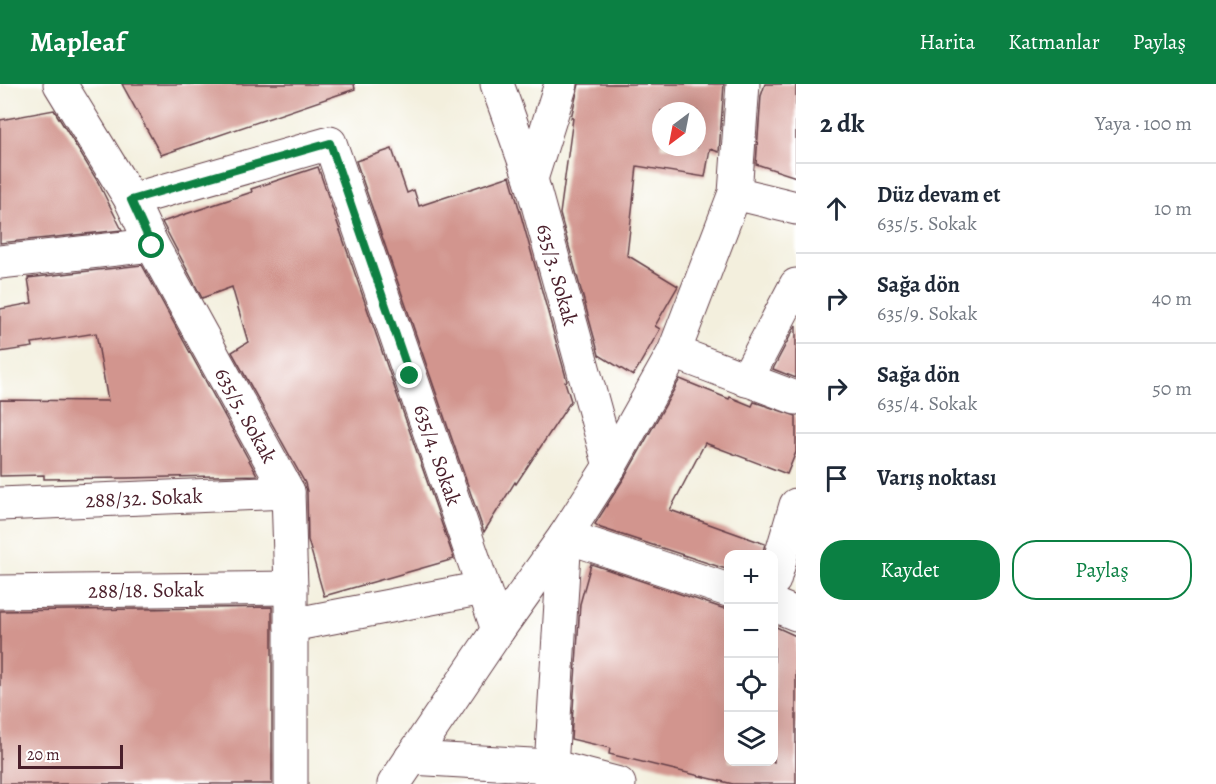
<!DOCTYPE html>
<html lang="tr">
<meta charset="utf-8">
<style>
:root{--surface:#fff;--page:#f2f2f3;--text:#1f2937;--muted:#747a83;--line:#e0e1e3;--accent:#0b8043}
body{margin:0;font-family:Alegreya,serif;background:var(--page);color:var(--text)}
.controls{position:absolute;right:18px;bottom:18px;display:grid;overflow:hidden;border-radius:12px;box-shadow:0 6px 24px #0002}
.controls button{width:54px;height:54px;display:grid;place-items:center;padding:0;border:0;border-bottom:2px solid var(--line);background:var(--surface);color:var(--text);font:30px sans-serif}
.compass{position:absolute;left:652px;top:18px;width:54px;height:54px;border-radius:50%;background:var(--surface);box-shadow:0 6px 24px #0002;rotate:212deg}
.scale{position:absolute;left:18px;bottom:15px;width:105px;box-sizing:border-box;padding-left:6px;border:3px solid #4a1f2b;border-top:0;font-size:16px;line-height:21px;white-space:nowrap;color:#4a1f2b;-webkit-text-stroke:4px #fff;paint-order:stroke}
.stop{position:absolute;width:18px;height:18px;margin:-14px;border:4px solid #0b8043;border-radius:50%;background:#fff}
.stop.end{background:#0b8043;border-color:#fff;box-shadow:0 2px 6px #0008}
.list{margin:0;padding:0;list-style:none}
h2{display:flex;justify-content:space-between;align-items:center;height:78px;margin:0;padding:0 24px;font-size:26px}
h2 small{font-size:20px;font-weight:400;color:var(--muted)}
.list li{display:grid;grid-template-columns:39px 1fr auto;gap:18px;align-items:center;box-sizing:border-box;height:90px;padding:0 24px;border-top:2px solid var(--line)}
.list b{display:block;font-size:22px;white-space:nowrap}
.list p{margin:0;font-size:20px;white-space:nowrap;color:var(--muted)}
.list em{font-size:20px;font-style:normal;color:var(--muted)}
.actions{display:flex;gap:12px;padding:18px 24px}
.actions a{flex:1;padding:14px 0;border:2px solid var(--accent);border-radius:24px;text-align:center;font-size:21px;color:var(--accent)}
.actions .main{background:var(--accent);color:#fff}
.icon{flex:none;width:33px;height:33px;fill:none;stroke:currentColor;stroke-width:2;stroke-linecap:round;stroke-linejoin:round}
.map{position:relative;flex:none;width:796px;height:700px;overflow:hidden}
header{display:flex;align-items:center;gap:36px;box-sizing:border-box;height:84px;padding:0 30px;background:var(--accent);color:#fff}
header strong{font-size:28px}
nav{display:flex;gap:33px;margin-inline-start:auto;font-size:21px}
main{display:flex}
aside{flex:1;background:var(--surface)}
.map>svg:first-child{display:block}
</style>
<header>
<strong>Mapleaf</strong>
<nav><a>Harita</a><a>Katmanlar</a><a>Paylaş</a></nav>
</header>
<main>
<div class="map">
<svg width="796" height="700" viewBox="0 0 796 700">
<rect width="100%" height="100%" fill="#fff"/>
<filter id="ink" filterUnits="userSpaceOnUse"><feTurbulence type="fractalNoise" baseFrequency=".0167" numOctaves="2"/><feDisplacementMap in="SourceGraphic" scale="12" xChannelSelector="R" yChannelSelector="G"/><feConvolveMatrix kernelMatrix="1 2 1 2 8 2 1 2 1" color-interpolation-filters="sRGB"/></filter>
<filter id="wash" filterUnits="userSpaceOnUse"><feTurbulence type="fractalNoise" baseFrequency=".008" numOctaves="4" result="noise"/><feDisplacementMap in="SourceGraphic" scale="24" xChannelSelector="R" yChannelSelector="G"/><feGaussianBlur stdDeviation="1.35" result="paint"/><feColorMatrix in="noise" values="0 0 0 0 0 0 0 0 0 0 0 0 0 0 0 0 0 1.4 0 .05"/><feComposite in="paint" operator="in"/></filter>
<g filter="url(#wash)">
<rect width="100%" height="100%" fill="#f3efdd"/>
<g id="blocks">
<!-- building -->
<g fill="#d2958e" fill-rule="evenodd">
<path d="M 122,0 L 354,0 L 355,5 L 161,71 Z"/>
<path d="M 579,0 L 724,0 L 719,68 L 710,65 L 705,93 L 637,82 L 627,171 L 678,202 L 655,242 L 660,245 L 633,292 L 599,271 L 560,130 L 573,34 L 571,34 ZM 661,27 L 697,27 L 697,63 L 661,63 Z"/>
<path d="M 765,0 L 796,0 L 796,93 L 756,80 L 761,12 Z"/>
<path d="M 54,26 L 98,98 L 122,146 L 0,159 L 0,36 Z"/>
<path d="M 392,65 L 407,109 L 414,106 L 419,122 L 510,92 L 567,297 L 565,298 L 571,317 L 516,400 L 515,398 L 484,448 L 356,77 Z"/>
<path d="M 318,83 L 454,475 L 324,512 L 308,456 L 307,407 L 305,399 L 232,268 L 248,258 L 232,203 L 202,214 L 162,138 L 252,108 L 251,105 Z"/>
<path d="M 142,181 L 257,391 L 127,394 L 44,395 L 44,391 L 0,392 L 0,316 L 108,317 L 96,249 L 32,259 L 33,263 L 0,268 L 0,225 L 32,219 L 28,194 Z"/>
<path d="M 796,241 L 796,294 L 773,285 Z"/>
<path d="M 680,295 L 729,315 L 730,313 L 752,322 L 754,318 L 796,332 L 796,368 L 787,390 L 705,359 L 670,426 L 765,460 L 762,471 L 729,471 L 729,486 L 601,444 L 595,440 L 626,391 Z"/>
<path d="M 591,480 L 722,524 L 729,524 L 729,678 L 774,678 L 774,542 L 796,552 L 796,700 L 733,700 L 609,670 L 610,664 L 571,655 L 580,520 Z"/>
<path d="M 272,523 L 272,700 L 0,700 L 0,527 Z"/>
</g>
</g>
</g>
<g filter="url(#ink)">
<use href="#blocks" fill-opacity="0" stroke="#633e46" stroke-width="1.5"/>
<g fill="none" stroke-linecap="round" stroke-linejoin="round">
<defs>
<g id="minor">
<path id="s1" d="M 60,0 L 131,116 L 152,161 L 288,408 L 291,504 L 291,700"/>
<path id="s2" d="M 497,0 L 531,95 L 610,382"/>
<path d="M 531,95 L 561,0"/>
<path d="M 735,109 L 796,124"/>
<path id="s3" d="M 131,116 L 330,59 L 498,546"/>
<path d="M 0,178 L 152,161"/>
<path d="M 674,268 L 796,314"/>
<path d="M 746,296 L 796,201"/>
<path id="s4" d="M 0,420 L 288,408"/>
<path d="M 774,496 L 796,421"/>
<path id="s5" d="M 0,508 L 291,504"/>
<path d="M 774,521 L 796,530"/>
<path d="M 291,541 L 483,504"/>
<path d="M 411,674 L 550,682 L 619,700"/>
<path d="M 550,700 L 565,452 L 728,506"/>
</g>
<path id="tertiary" d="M 394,700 L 498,546 L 565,452 L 610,382 L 674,268 L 735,109 L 743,0"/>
</defs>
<!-- minor casing -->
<use href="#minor" stroke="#633e46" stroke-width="35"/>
<!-- tertiary casing -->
<use href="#tertiary" stroke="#633e46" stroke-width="35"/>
<!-- minor -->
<use href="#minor" stroke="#fff" stroke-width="33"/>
<!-- tertiary -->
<use href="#tertiary" stroke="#fff" stroke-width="33"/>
</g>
</g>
<g fill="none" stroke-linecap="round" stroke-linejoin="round" filter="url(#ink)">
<!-- route -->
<path stroke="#0b8043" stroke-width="8" d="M 152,162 L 131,116 L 330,59 L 410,292"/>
</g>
<g text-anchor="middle" stroke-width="4.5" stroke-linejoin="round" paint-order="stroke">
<!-- street labels -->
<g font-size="21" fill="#4a1f2b" stroke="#fff">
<text dy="7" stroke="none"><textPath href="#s2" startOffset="200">635/3. Sokak</textPath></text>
<text dy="7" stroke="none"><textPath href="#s1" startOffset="380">635/5. Sokak</textPath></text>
<text dy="7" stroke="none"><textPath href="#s3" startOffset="537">635/4. Sokak</textPath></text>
<text dy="7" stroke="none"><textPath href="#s4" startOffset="144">288/32. Sokak</textPath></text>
<text dy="7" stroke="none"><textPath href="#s5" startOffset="146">288/18. Sokak</textPath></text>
</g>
</g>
</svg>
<div class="controls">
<button>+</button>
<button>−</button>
<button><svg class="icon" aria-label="locate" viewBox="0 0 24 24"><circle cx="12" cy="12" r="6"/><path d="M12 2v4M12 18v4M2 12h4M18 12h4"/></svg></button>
<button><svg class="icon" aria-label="layers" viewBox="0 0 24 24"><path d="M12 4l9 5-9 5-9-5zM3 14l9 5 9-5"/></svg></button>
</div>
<svg class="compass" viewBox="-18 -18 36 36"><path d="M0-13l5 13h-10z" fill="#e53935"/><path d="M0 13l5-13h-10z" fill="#747a83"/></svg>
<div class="scale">20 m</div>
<div class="stop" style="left:152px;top:162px"></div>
<div class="stop end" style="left:410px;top:292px"></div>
</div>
<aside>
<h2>2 dk<small>Yaya · 100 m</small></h2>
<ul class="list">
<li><svg class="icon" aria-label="ahead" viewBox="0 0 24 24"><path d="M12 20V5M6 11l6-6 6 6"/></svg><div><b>Düz devam et</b><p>635/5. Sokak</p></div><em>10 m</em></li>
<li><svg class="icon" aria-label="right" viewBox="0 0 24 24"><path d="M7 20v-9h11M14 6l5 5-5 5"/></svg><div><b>Sağa dön</b><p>635/9. Sokak</p></div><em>40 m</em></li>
<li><svg class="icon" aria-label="right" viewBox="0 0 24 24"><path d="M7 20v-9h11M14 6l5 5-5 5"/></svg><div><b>Sağa dön</b><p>635/4. Sokak</p></div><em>50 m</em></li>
<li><svg class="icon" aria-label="arrive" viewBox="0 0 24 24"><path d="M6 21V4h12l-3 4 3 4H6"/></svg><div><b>Varış noktası</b></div></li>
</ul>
<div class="actions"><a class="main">Kaydet</a><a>Paylaş</a></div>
</aside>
</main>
